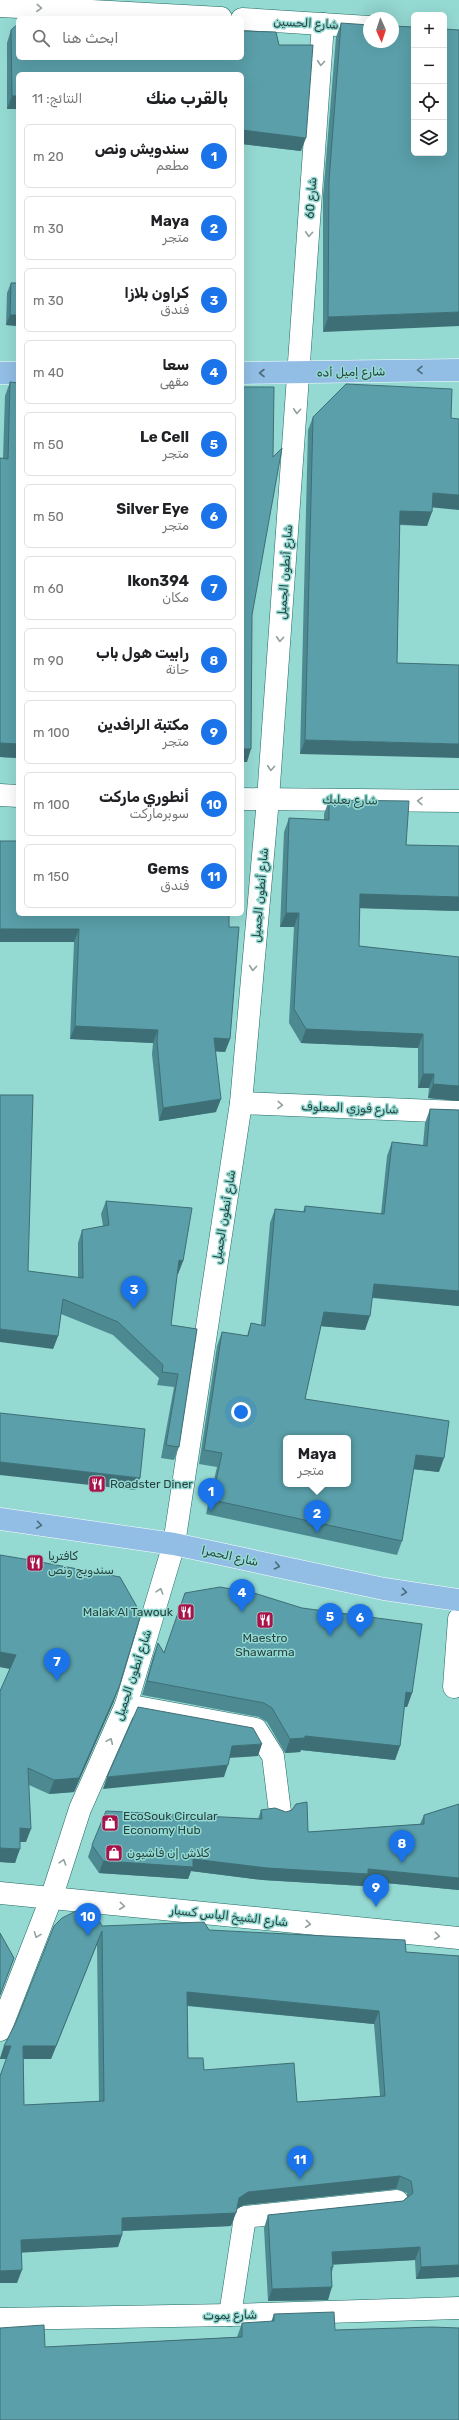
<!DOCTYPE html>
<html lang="ar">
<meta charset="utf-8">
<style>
:root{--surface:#fff;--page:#f6f6f6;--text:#202124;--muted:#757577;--line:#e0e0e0;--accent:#1a73e8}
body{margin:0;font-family:Rubik,"Noto Sans Arabic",sans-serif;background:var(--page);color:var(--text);direction:rtl}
.controls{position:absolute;right:12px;top:12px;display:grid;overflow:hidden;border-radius:6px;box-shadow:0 4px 16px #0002}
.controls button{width:36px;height:36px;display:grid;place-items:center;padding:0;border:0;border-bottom:1px solid var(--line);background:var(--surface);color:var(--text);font:20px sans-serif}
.compass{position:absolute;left:363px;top:12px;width:36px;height:36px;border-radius:50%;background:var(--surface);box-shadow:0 4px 16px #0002;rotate:177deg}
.you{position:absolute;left:241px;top:1412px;width:14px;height:14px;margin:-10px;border:3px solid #fff;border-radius:50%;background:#1a73e8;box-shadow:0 0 0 6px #1a73e833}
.badge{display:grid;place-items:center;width:26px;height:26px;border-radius:50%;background:var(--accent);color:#fff;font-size:13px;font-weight:700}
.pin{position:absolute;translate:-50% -33px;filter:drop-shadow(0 1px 2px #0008)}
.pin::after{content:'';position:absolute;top:21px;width:14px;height:12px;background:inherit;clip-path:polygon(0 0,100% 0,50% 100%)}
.popup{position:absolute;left:283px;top:1435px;width:68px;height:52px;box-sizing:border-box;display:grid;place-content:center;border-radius:6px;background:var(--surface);filter:drop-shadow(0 1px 3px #0005);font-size:13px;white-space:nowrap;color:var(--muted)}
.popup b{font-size:15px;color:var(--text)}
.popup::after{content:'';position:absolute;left:50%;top:100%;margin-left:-8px;border:8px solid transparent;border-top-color:var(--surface)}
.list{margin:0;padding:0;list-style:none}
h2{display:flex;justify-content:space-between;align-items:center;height:52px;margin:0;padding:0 16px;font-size:17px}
h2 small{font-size:13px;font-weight:400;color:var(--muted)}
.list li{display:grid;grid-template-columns:26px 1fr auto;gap:12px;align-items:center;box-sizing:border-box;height:64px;margin:0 8px 8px;padding:0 8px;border:1px solid var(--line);border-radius:6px}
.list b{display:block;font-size:15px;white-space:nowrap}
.list p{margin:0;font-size:13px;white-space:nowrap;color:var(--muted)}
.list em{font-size:13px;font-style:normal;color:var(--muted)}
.icon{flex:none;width:22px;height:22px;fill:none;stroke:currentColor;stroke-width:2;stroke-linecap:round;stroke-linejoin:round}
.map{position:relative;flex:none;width:459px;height:2420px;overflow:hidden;direction:ltr}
.search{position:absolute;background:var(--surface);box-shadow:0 4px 16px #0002;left:16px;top:16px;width:228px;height:44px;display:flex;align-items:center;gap:10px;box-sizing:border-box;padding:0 14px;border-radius:6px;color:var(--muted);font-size:15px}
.panel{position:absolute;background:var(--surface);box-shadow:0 4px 16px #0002;left:16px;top:72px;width:228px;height:844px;border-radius:6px;direction:rtl}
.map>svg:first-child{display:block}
</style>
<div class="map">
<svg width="459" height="2420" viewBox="0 0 459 2420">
<rect width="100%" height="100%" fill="#94d9d2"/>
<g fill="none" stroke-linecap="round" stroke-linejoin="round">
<defs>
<g id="minor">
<path d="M 0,6 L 221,18"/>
<path d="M 242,19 L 369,27"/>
<path d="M 0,795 L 18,796"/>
<path d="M 242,799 L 459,801"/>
<path d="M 241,1103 L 459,1112"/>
<path d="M 454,1687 L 459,1619"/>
<path d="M 126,1705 L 256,1729 L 273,1756 L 280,1812"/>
<path d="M 0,1893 L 459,1938"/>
<path d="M 0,2030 L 51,1899 L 80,1809 L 126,1705 L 174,1544 L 241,1103 L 268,799 L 323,24"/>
<path d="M 230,2315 L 245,2217 L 397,2201"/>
<path d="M 0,2319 L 230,2315 L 459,2308"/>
</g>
<g id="major">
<path d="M 0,373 L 18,373"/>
<path d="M 242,373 L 459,370"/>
<path d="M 0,1519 L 174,1544 L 384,1589 L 459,1600"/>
</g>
</defs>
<!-- minor casing -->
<use href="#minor" stroke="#216964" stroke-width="23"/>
<!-- major casing -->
<use href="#major" stroke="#fff" stroke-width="23"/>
<!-- minor -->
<use href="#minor" stroke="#fff" stroke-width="22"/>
<!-- major -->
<use href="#major" stroke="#92bee5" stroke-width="22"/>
</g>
<!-- wall -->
<g fill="#4d8991" fill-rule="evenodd">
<path d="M 341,23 L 414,153 L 323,332 L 323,196 L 336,37 Z"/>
<path d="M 11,30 L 242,58 L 301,151 L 242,144 L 242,74 L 18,74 L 18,109 L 7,109 L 7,43 Z"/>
<path d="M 11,283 L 18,326 L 6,325 L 7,293 Z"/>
<path d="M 10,382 L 18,758 L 0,757 L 0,458 L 3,458 L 5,396 Z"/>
<path d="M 313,417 L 432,507 L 427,526 L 400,525 L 397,663 L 300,754 L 308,430 Z"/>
<path d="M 329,800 L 406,845 L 459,846 L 459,911 L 360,908 L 359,946 L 459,957 L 459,1101 L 428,1098 L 429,1088 L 418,1088 L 418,1048 L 301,1043 L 289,1023 L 294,927 L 280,927 L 284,832 L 289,818 L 324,820 L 324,814 Z"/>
<path d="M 0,841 L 229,914 L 230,1039 L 225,1052 L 215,1051 L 216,1112 L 159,1121 L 152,1054 L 153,1043 L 70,1039 L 74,942 L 0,942 Z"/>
<path d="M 430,1109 L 459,1110 L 459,1306 L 372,1298 L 365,1330 L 321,1326 L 305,1399 L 439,1472 L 414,1469 L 402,1541 L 397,1555 L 206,1514 L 217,1467 L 199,1464 L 217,1346 L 222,1332 L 247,1336 L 251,1323 L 261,1325 L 270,1223 L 275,1209 L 303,1212 L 305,1206 L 381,1214 L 387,1156 L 392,1142 L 423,1145 L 425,1123 Z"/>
<path d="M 106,1201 L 183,1261 L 178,1274 L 177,1274 L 171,1325 L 197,1329 L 179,1447 L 174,1460 L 161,1458 L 174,1387 L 157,1385 L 159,1378 L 113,1335 L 61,1314 L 58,1336 L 53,1349 L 28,1271 L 78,1278 L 78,1243 L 82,1230 L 103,1226 L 101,1214 Z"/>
<path d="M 0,1555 L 114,1701 L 74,1792 L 49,1794 L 29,1785 L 26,1842 L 20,1842 L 15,1863 L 0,1862 L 0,1691 L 10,1669 L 0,1667 Z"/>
<path d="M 158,1643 L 164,1653 L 412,1693 L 407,1707 L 404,1707 L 400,1746 L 395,1760 L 301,1750 L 300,1752 L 285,1753 L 267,1722 L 259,1717 L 142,1695 L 153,1657 Z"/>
<path d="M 459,1804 L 459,1890 L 365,1881 L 363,1886 L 263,1880 L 191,1871 L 188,1879 L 99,1873 L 88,1857 L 92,1845 L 258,1819 L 261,1810 L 308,1832 L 420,1824 L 424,1815 Z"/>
<path d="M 102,1926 L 209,1930 L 406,1952 L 459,1956 L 459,2277 L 416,2279 L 415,2260 L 333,2264 L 333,2267 L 332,2272 L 328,2300 L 268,2301 L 264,2228 L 268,2215 L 403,2201 L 407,2197 L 407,2193 L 396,2189 L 244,2205 L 237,2209 L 231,2226 L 122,2231 L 122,2235 L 118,2247 L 21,2252 L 17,2283 L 0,2283 L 0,2076 L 7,2059 L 0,2059 L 0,2058 L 4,2046 ZM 97,1944 L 99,2101 L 24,2105 L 23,2059 L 51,2059 ZM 187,2006 L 374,2024 L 380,2096 L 297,2102 L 204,2070 L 188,2058 Z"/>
<path d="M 274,2314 L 335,2330 L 459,2328 L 45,2347 L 237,2337 L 242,2323 L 271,2322 Z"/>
</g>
<!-- shaded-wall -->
<g fill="#3f6f76">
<path d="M 12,96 L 18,96 L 18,109 L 7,109 Z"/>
<path d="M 242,130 L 306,138 L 301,151 L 242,144 Z"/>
<path d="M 459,312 L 459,326 L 323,332 L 328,317 Z"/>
<path d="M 10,315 L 18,315 L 18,326 L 6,325 Z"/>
<path d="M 433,493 L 459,495 L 459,510 L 428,507 Z"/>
<path d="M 400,511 L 432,512 L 427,526 L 395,524 Z"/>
<path d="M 305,740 L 459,744 L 459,758 L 300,754 Z"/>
<path d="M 0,743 L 18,744 L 18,758 L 0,757 Z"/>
<path d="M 242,749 L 251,749 L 247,762 L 242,762 Z"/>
<path d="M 360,894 L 459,897 L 459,911 L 355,908 Z"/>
<path d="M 286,913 L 299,913 L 294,927 L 280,927 Z"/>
<path d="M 0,929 L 79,929 L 74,942 L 0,942 Z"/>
<path d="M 75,1026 L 158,1030 L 153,1043 L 70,1039 Z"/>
<path d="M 306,1029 L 423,1034 L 418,1048 L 301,1043 Z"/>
<path d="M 214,1038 L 230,1039 L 225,1052 L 209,1051 Z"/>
<path d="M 423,1074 L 434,1074 L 429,1088 L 418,1088 Z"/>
<path d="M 433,1084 L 459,1086 L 459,1101 L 428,1098 Z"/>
<path d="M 221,1099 L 216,1112 L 159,1121 L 163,1108 Z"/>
<path d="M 179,1260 L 183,1261 L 178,1274 L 174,1273 Z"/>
<path d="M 374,1284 L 459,1291 L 459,1306 L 369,1297 Z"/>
<path d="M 324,1312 L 370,1316 L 365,1330 L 319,1326 Z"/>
<path d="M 0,1329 L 58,1336 L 53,1349 L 0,1342 Z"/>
<path d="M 416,1455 L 444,1458 L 439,1472 L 411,1469 Z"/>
<path d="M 0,1462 L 140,1478 L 135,1490 L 0,1475 Z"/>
<path d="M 0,1652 L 16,1655 L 11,1669 L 0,1667 Z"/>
<path d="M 119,1687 L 114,1701 L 74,1792 L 49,1794 L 54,1780 Z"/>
<path d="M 406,1692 L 412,1693 L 407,1707 L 401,1706 Z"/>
<path d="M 305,1736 L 400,1746 L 395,1760 L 301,1750 L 300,1752 L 285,1753 L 290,1739 Z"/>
<path d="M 262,1744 L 258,1756 L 228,1758 L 232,1746 Z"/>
<path d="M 228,1765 L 224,1777 L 103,1789 L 107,1777 Z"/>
<path d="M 20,1828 L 31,1829 L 26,1842 L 15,1842 Z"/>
<path d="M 0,1848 L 20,1849 L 15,1863 L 0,1862 Z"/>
<path d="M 193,1859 L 368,1869 L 459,1878 L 459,1890 L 365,1881 L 363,1886 L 263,1880 L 191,1871 L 188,1879 L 99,1873 L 103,1861 Z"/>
<path d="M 102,1931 L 51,2059 L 18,2059 L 23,2046 Z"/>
<path d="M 187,1992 L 379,2011 L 374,2024 L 182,2005 Z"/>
<path d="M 4,2046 L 11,2046 L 7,2059 L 0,2059 Z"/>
<path d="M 400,2176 L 396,2189 L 244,2205 L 234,2210 L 239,2198 L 248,2192 Z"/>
<path d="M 236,2213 L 231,2226 L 117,2231 L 122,2218 Z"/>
<path d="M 122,2235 L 118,2247 L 16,2253 L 21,2240 Z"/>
<path d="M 420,2247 L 415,2260 L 328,2265 L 332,2252 Z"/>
<path d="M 459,2265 L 459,2277 L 416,2279 L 421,2267 Z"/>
<path d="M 22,2270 L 17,2283 L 0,2283 L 0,2271 Z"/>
<path d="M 332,2287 L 328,2300 L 268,2301 L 272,2289 Z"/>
</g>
<!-- building -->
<g fill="#5a9fa9" stroke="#3f6f76" fill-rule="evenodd">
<path d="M 341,23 L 369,25 L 369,42 L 393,42 L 393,26 L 414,27 L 414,153 L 444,153 L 444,29 L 459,30 L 459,312 L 328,317 L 329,181 Z"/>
<path d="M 18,24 L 18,58 L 242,58 L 242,31 L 276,32 L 279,45 L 313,45 L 306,138 L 242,130 L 242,74 L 18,74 L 18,96 L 12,96 L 11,30 Z"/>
<path d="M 11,283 L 18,283 L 18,315 L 10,315 Z"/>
<path d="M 10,382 L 18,383 L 18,744 L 0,743 L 0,458 L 8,459 Z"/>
<path d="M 346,384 L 452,389 L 451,418 L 459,419 L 459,495 L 433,493 L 432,512 L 400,511 L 397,663 L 459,665 L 459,744 L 305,740 L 313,417 Z"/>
<path d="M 242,387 L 274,387 L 273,457 L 282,448 L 252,615 L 251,749 L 242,749 Z"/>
<path d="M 329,800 L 409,801 L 406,845 L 459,846 L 459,897 L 360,894 L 359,946 L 459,957 L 459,1086 L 433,1084 L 434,1074 L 423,1074 L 423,1034 L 306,1029 L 294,1009 L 299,913 L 286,913 L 289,818 L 329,820 Z"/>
<path d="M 0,841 L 18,841 L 18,914 L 229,914 L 229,927 L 239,927 L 230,1039 L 214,1038 L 221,1099 L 163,1108 L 157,1041 L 158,1030 L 75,1026 L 79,929 L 0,929 Z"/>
<path d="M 0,1095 L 33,1095 L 28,1271 L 83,1278 L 82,1230 L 109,1225 L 106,1201 L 192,1208 L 183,1261 L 179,1260 L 171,1325 L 197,1329 L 179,1447 L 166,1445 L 178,1374 L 162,1372 L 163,1365 L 118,1322 L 63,1299 L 58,1336 L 0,1329 Z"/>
<path d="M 430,1109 L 459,1110 L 459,1291 L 374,1284 L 370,1316 L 324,1312 L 305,1399 L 449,1421 L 444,1458 L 416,1455 L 402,1541 L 212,1500 L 222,1453 L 204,1450 L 222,1332 L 248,1336 L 251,1323 L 265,1326 L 275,1209 L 305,1212 L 305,1206 L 384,1214 L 392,1142 L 427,1146 ZM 286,1438 L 348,1438 L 348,1484 L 286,1484 Z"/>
<path d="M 0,1413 L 145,1429 L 140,1478 L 0,1462 Z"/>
<path d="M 0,1555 L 30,1560 L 120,1577 L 141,1614 L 119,1687 L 79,1778 L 54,1780 L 28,1768 L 31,1829 L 20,1828 L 20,1849 L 0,1848 L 0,1691 L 16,1655 L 0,1652 Z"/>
<path d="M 220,1587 L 254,1593 L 302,1608 L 422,1624 L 412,1693 L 406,1692 L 400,1746 L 305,1736 L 305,1738 L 290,1739 L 272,1708 L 264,1703 L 147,1681 L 158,1643 L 164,1653 L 185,1593 Z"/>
<path d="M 138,1707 L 253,1728 L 262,1744 L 232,1746 L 228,1765 L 107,1777 Z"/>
<path d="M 307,1802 L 308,1832 L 424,1824 L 424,1815 L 459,1804 L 459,1878 L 368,1869 L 368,1874 L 267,1868 L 193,1859 L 193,1867 L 103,1861 L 92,1845 L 106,1811 L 262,1819 L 261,1810 L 275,1808 L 286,1812 L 292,1810 L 296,1804 Z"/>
<path d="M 93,1909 L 102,1926 L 204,1922 L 209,1930 L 405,1940 L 406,1952 L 459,1956 L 459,2265 L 421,2267 L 420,2247 L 332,2252 L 333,2267 L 331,2267 L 332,2287 L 272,2289 L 268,2215 L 403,2201 L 413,2193 L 411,2181 L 400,2176 L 248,2192 L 239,2198 L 236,2213 L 122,2218 L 122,2235 L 21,2240 L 22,2270 L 0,2271 L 0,2076 L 11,2046 L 4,2046 L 16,2022 L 54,1926 L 62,1918 L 76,1911 ZM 102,1931 L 104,2101 L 24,2105 L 23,2046 L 56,2046 ZM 187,1992 L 379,2011 L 385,2096 L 297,2102 L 294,2063 L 204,2070 L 203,2058 L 188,2058 Z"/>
<path d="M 0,1933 L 14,1958 L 0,1995 Z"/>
<path d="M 334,2312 L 335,2330 L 432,2327 L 459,2328 L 459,2420 L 0,2420 L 0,2328 L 44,2325 L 45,2347 L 242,2337 L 242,2323 L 274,2321 L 274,2314 Z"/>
</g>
<!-- one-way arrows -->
<defs><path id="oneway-chevron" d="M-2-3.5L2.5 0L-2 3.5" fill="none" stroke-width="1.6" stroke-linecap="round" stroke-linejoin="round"/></defs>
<g stroke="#92a09f">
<use href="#oneway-chevron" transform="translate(39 8) rotate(3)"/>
<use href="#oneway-chevron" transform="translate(321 63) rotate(94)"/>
<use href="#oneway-chevron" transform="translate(309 234) rotate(94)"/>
<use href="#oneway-chevron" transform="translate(297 411) rotate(94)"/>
<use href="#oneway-chevron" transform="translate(280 639) rotate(94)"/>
<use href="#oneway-chevron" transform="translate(271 768) rotate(94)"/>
<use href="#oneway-chevron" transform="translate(420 801) rotate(-179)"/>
<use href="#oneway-chevron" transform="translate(253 968) rotate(95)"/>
<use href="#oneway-chevron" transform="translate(280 1105) rotate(2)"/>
<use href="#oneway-chevron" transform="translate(160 1591) rotate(-73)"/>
<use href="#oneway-chevron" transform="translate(110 1741) rotate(-66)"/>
<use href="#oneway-chevron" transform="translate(63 1862) rotate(-72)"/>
<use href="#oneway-chevron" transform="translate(122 1906) rotate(6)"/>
<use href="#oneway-chevron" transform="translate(308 1924) rotate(6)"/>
<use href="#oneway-chevron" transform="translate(37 1935) rotate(111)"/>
<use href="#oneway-chevron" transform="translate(437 1936) rotate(6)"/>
</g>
<g stroke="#4b6d79">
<use href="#oneway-chevron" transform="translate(420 370) rotate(179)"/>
<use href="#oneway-chevron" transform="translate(262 373) rotate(180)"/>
<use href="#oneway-chevron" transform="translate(39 1525) rotate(8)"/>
<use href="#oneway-chevron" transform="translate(277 1566) rotate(12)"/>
<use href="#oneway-chevron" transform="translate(404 1592) rotate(8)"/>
</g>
<!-- icons -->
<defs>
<symbol id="restaurant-square" viewBox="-11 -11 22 22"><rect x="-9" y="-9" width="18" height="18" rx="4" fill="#a8144a" stroke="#94d9d2"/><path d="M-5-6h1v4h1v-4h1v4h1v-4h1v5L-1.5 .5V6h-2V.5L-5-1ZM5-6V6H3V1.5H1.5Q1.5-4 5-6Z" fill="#fff"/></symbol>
<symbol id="shop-square" viewBox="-11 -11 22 22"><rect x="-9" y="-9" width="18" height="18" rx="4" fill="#a8144a" stroke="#94d9d2"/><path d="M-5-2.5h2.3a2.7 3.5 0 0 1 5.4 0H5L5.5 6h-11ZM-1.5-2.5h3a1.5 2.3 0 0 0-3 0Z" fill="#fff"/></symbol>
</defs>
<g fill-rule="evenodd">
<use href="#restaurant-square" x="87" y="1474" width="20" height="20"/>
<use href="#restaurant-square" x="25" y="1553" width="20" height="20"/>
<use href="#restaurant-square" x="176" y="1602" width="20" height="20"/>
<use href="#restaurant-square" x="255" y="1610" width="20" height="20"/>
<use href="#shop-square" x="100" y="1813" width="20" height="20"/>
<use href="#shop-square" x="104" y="1843" width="20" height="20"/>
</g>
<g text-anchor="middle" stroke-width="3" stroke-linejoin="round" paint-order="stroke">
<!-- street labels -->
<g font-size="12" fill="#25423f" stroke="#94d9d2">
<text transform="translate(306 23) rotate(3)" y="4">شارع الحسين</text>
<text transform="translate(311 198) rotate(-86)" y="4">شارع 60</text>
<text transform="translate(351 372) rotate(-1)" y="4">شارع إميل أده</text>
<text transform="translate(285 572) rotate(-86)" y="4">شارع أنطون الجميل</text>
<text transform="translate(350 800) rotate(1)" y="4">شارع بعلبك</text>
<text transform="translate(260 895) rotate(-85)" y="4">شارع أنطون الجميل</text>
<text transform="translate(350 1108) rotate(2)" y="4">شارع فوزي المعلوف</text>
<text transform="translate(224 1217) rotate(-81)" y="4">شارع أنطون الجميل</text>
<text transform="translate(230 1556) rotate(12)" y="4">شارع الحمرا</text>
<text transform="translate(133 1675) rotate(-72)" y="4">شارع أنطون الجميل</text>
<text transform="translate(229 1916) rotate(6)" y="4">شارع الشيخ الياس كسبار</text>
<text transform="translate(230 2315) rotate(-1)" y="4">شارع يموت</text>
</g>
<!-- poi labels -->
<g font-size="12" fill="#25423f" stroke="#94d9d2" text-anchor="start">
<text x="110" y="1488">Roadster Diner</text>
<text x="48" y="1560">كافتريا<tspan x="48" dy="14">سندويج ونص</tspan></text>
<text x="173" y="1616" text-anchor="end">Malak Al Tawouk</text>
<text x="265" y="1642" text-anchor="middle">Maestro<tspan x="265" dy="14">Shawarma</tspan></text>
<text x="123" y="1820">EcoSouk Circular<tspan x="123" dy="14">Economy Hub</tspan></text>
<text x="127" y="1857">كلاش إن فاشيون</text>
</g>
</g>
</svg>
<div class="controls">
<button>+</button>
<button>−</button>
<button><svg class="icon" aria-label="locate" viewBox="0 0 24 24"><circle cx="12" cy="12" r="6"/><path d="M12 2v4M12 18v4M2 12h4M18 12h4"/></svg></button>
<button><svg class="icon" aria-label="layers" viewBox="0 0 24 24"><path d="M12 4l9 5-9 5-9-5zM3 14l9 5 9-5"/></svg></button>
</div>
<svg class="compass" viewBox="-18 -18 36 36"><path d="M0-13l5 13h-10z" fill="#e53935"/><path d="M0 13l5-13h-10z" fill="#757577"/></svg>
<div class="you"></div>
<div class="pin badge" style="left:211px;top:1511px">1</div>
<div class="pin badge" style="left:317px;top:1533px">2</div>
<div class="popup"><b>Maya</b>متجر</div>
<div class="pin badge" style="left:134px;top:1309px">3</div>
<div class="pin badge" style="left:242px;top:1612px">4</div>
<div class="pin badge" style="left:330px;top:1636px">5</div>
<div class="pin badge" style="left:360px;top:1637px">6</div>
<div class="pin badge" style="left:57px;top:1681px">7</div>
<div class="pin badge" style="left:402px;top:1863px">8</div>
<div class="pin badge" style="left:376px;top:1907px">9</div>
<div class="pin badge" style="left:88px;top:1936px">10</div>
<div class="pin badge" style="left:300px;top:2179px">11</div>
<div class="search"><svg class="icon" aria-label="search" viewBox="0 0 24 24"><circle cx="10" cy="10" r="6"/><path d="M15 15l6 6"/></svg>ابحث هنا</div>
<section class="panel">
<h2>بالقرب منك<small>النتائج: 11</small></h2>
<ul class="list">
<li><span class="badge">1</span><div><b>سندويش ونص</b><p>مطعم</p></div><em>20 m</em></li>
<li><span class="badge">2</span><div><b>Maya</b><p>متجر</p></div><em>30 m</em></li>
<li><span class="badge">3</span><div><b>كراون بلازا</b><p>فندق</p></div><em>30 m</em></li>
<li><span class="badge">4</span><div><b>سعا</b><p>مقهى</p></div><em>40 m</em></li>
<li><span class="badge">5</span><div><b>Le Cell</b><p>متجر</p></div><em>50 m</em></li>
<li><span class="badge">6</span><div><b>Silver Eye</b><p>متجر</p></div><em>50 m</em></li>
<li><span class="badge">7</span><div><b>Ikon394</b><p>مكان</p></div><em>60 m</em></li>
<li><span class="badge">8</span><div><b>رابيت هول باب</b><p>حانة</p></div><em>90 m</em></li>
<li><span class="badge">9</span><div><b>مكتبة الرافدين</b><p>متجر</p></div><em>100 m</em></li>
<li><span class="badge">10</span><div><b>أنطوري ماركت</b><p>سوبرماركت</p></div><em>100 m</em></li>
<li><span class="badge">11</span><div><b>Gems</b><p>فندق</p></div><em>150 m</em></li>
</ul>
</section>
</div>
